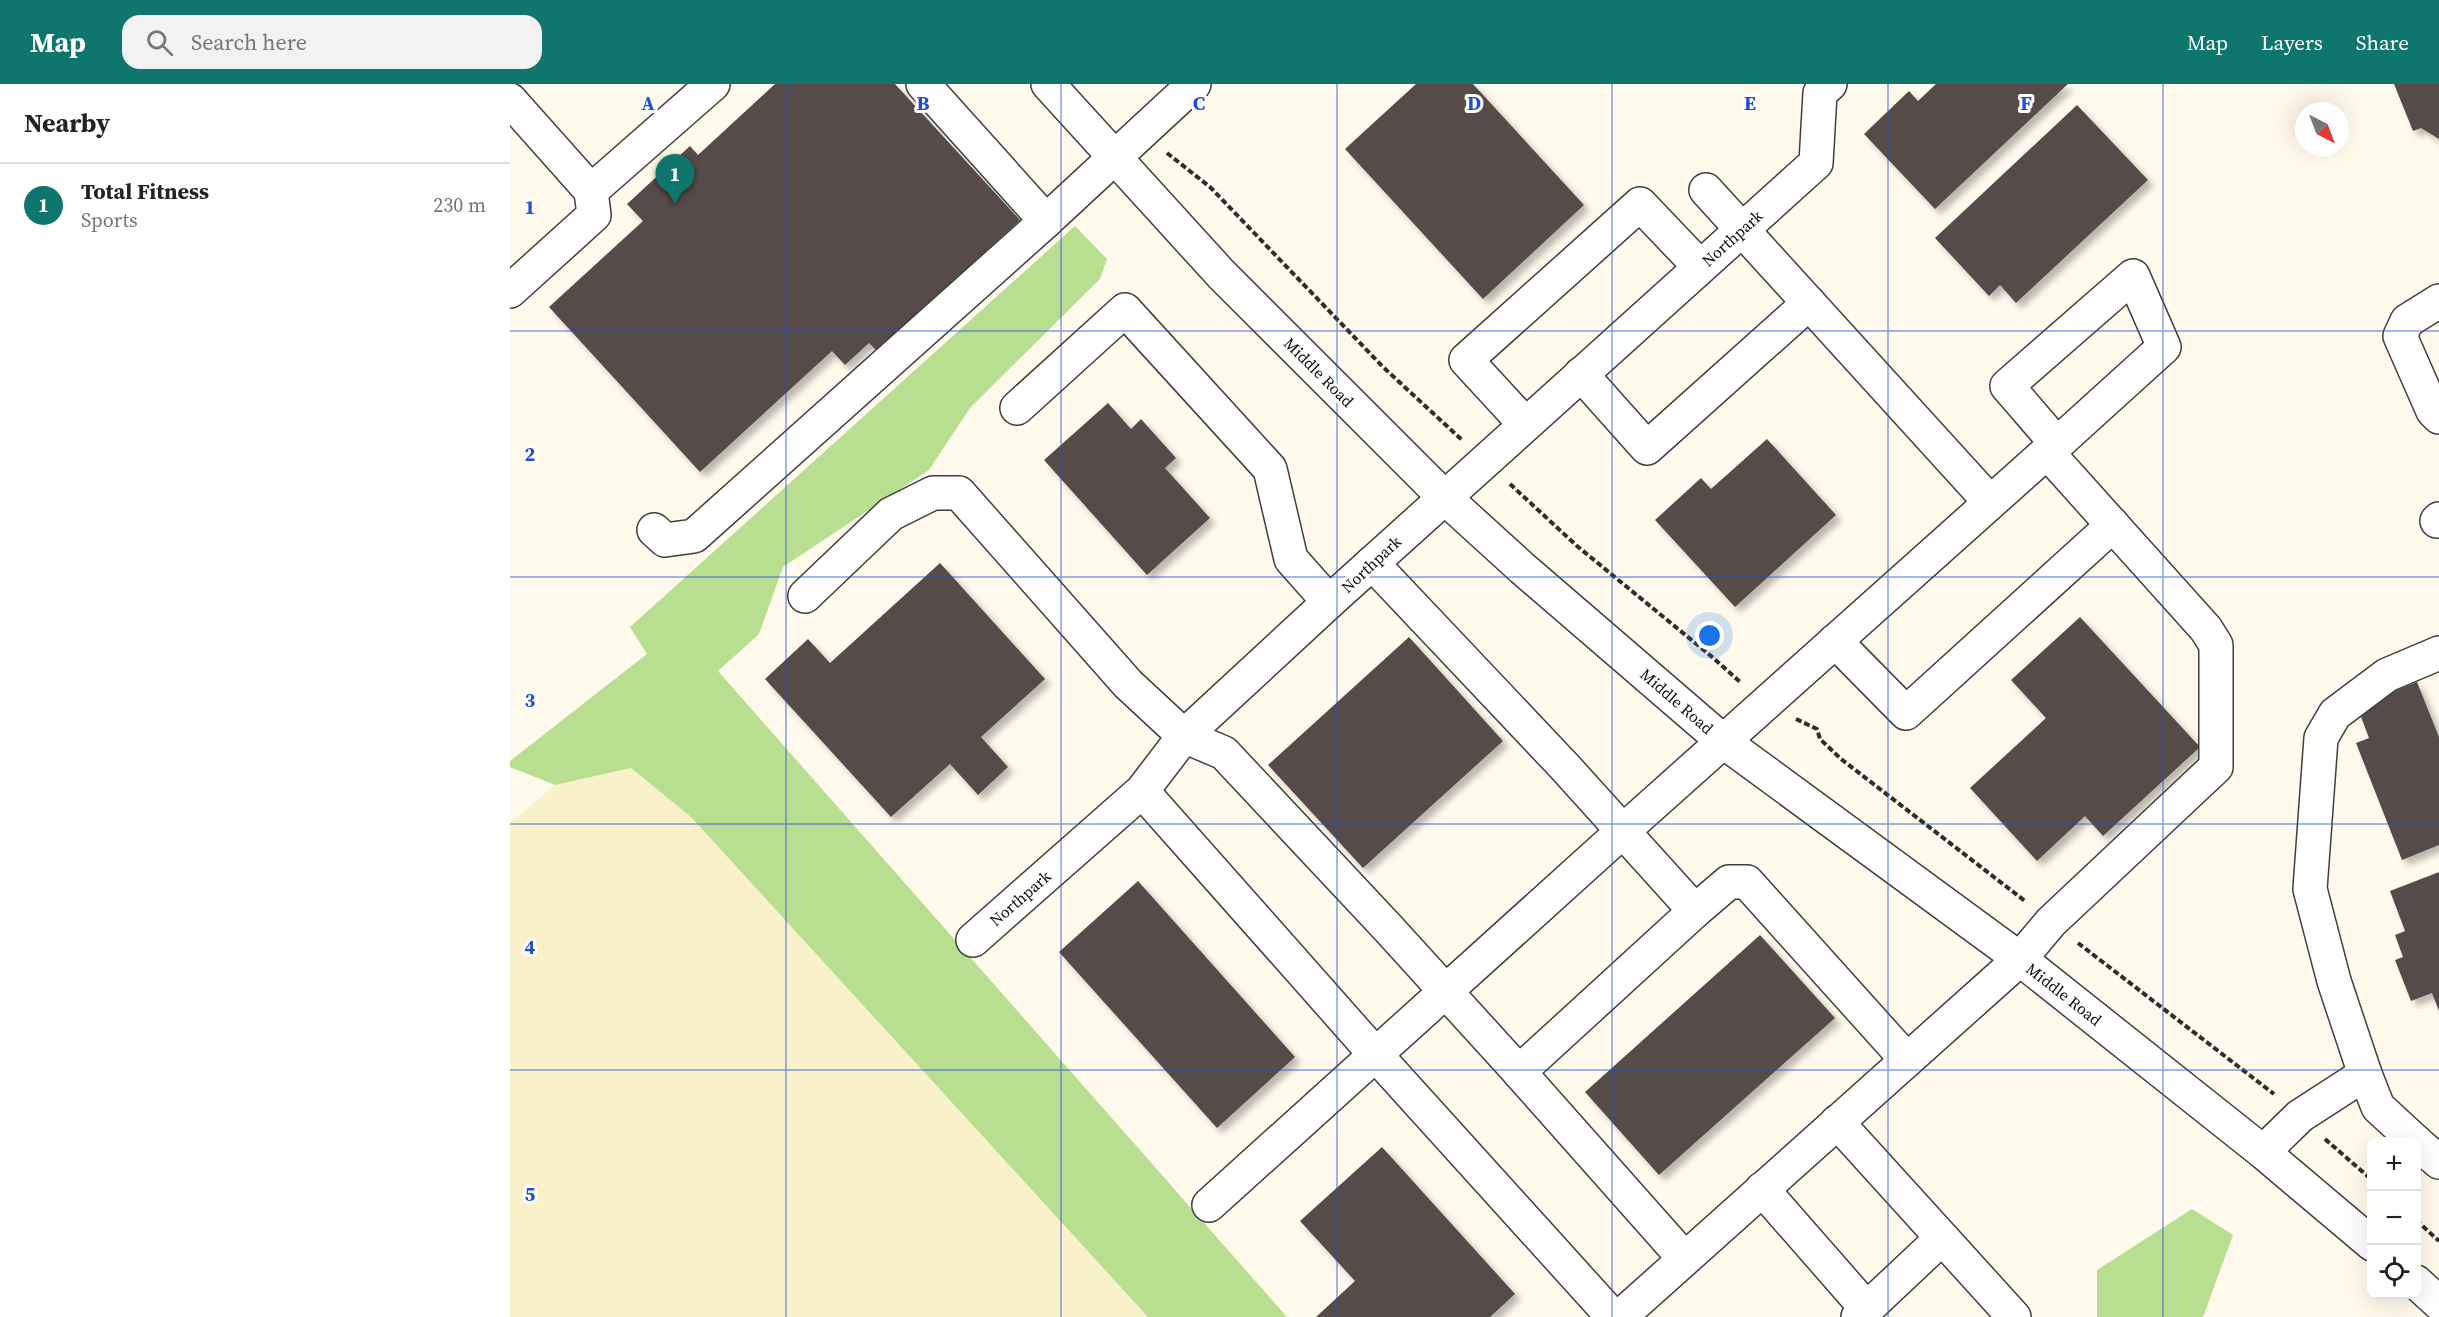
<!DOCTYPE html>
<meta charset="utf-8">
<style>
:root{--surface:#fff;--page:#f2f2f2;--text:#222;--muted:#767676;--line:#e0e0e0;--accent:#0f766e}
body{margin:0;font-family:"Source Serif 4",serif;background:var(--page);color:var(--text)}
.controls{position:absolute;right:18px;bottom:18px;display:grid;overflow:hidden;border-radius:12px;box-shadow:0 6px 24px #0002}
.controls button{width:54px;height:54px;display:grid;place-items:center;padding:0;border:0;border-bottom:2px solid var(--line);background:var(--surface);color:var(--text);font:30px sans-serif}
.compass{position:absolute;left:1785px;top:18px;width:54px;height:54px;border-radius:50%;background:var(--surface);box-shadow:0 6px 24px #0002;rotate:138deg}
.you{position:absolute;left:1200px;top:552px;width:21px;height:21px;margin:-15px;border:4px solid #fff;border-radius:50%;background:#1a73e8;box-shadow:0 0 0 9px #1a73e833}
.badge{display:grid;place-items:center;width:39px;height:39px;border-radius:50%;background:var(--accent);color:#fff;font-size:20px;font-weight:700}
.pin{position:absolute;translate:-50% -50px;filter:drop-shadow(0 2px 3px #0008)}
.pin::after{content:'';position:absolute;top:32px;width:21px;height:18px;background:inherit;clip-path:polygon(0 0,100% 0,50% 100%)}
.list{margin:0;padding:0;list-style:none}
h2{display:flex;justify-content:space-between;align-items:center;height:78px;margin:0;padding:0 24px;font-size:26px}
h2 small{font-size:20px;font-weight:400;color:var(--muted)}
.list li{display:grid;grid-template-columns:39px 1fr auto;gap:18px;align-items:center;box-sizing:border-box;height:84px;padding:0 24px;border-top:2px solid var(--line)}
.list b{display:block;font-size:22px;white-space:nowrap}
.list p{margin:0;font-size:20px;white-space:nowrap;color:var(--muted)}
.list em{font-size:20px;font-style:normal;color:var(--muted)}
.icon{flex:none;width:33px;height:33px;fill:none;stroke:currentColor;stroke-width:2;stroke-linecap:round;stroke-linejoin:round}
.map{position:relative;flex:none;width:1929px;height:1233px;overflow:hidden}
header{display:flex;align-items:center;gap:36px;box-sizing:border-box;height:84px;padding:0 30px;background:var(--accent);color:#fff}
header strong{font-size:28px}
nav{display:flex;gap:33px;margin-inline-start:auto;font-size:21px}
.search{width:420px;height:54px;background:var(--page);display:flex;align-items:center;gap:15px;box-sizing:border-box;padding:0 21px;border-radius:18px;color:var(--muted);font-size:22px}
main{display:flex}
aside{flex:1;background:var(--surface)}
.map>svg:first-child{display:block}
</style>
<header>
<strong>Map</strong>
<div class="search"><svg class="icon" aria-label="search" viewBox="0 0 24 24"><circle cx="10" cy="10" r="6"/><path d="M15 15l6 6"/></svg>Search here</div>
<nav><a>Map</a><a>Layers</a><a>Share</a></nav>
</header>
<main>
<aside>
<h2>Nearby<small></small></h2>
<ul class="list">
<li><span class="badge">1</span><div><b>Total Fitness</b><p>Sports</p></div><em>230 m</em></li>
</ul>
</aside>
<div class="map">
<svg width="1929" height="1233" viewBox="0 0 1929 1233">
<defs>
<filter id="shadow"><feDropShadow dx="5.5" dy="5.5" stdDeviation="3" flood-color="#0004"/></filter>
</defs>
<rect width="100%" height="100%" fill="#fffaeb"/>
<!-- farmland -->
<path fill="#f8f1c9" d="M 121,684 L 181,733 L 638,1233 L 0,1233 L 0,739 L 45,701 Z"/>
<!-- forest -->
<g fill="#b8df8f">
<path d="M 565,142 L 597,175 L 590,195 L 460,324 L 419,386 L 273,483 L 249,550 L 208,587 L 777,1233 L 638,1233 L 181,733 L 121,684 L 45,701 L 0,683 L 0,677 L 137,570 L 120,543 Z"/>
<path d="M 1682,1125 L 1723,1151 L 1693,1233 L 1587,1233 L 1587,1186 Z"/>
</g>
<!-- building -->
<g fill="#564c48" filter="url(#shadow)">
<path d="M 265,0 L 385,0 L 510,136 L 367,267 L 359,259 L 335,281 L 322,267 L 190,388 L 39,223 L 133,137 L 117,120 L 180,62 L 188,71 Z"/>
<path d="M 906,0 L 963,0 L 1074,121 L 973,215 L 835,65 Z"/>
<path d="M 1426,0 L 1558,0 L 1425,125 L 1354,50 L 1399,7 L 1408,17 Z"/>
<path d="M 1884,0 L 1929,0 L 1929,55 L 1911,44 L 1903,47 Z"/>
<path d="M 1567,21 L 1638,96 L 1506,219 L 1490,201 L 1479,212 L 1425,154 Z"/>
<path d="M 598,319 L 621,345 L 631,335 L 666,374 L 655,384 L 700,434 L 637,491 L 534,376 Z"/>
<path d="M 1257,355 L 1326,431 L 1225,523 L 1145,436 L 1191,394 L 1201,405 Z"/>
<path d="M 430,479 L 535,595 L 471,653 L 498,683 L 468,711 L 440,680 L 381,733 L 255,595 L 298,555 L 320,579 Z"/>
<path d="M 1570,533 L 1690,663 L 1593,752 L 1575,732 L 1527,777 L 1460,704 L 1536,634 L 1501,596 Z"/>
<path d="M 899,553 L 993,657 L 853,784 L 758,681 Z"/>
<path d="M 1907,598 L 1929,653 L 1929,761 L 1892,776 L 1846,659 L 1859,654 L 1847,622 Z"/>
<path d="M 1929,788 L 1929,927 L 1922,909 L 1901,917 L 1885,876 L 1893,873 L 1885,851 L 1895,847 L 1880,807 Z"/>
<path d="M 628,797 L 785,973 L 707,1044 L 549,868 Z"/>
<path d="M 1250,851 L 1325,934 L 1149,1091 L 1075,1008 Z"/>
<path d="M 872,1063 L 1005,1210 L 980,1233 L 806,1233 L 845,1197 L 790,1137 Z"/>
</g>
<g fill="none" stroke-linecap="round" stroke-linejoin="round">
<defs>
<g id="minor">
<path d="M 413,0 L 536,137 L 684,0"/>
<path d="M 538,0 L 711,190 L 934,413 L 1012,484 L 1214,658 L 1510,875 L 1753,1068 L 1862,1160"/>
<path d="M 0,16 L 81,107 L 203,0"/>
<path d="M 1196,106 L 1480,418"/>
<path d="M 0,207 L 84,131 L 81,107"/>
<path d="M 1929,217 L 1897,237 L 1890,252 L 1923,327 L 1929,333"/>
<path d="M 1071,290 L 1137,364 L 1299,219"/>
<path d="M 507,324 L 615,226 L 760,385 L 781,475 L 819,518"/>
<path d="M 1015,340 L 956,276 L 1130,120 L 1190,183"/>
<path d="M 1927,437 L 1929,435"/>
<path d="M 144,446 L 155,456 L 184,452 L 536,137"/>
<path d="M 862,479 L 1054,682 L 1185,827 L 1219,798 L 1237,798 L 1397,976"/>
<path d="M 295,512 L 381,430 L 423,409 L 449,409 L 618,600 L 674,652 L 714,669 L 878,844 L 1009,988"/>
<path d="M 1325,557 L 1396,629 L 1603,441"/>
<path d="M 632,707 L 865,970 L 1103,1233"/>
<path d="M 463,856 L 632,707 L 674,652 L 819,518 L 1306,79 L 1310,9 L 1320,0"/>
<path d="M 1855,990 L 1868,1023 L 1906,1058"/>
<path d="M 1327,1038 L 1504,1233"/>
<path d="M 1906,1058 L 1929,1078"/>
<path d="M 1753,1068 L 1790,1032 L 1855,990 L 1824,897 L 1800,805 L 1811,654 L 1825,630 L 1877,591 L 1929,569"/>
<path d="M 1252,1105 L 1357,1225"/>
<path d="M 699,1121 L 1113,747 L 1537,368 L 1547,360 L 1654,263 L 1623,192 L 1497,302 L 1547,360"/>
<path d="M 1174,1174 L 1009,988 L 1185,827"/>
<path d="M 1906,1198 L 1929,1219"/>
<path d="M 1110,1233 L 1510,875 L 1541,838 L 1706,683 L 1706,561 L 1696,545 L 1537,368"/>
<path d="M 1348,1233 L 1432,1154"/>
</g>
</defs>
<!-- minor casing -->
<use href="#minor" stroke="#3f3f3f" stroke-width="36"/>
<!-- path -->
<g stroke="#2e2e2e" stroke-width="4" stroke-dasharray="6 3" stroke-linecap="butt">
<path d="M 657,69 L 700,103 L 873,283 L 952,356"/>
<path d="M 1000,400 L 1067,462 L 1201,572 L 1230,598"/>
<path d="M 1286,635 L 1307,645 L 1310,655 L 1331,675 L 1515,817"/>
<path d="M 1568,859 L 1764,1010"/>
<path d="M 1815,1055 L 1862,1096"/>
<path d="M 1906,1136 L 1929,1157"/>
</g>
<!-- minor -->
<use href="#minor" stroke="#fff" stroke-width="33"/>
</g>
<!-- grid -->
<path fill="none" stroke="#1d4ed8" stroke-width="1.5" stroke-opacity="0.55" d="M 276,0 L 276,1233M 551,0 L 551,1233M 827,0 L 827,1233M 1102,0 L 1102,1233M 1378,0 L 1378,1233M 1653,0 L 1653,1233M 0,247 L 1929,247M 0,493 L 1929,493M 0,740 L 1929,740M 0,986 L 1929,986"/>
<g text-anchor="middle" stroke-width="6" stroke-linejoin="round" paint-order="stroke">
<!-- street labels -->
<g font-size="16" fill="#0c0c0c" stroke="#fff">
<text transform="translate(1222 154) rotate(-42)" y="6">Northpark</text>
<text transform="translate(809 288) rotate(45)" y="6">Middle Road</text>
<text transform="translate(861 480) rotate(-43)" y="6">Northpark</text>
<text transform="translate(1167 617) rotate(41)" y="6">Middle Road</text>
<text transform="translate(510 814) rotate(-41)" y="6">Northpark</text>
<text transform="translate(1554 910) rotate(38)" y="6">Middle Road</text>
</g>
</g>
<g font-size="20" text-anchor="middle" font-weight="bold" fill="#1d4ed8" stroke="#fff" stroke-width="6" stroke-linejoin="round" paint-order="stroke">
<text x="138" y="26">A</text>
<text x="413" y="26">B</text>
<text x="689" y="26">C</text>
<text x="964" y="26">D</text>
<text x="1240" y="26">E</text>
<text x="1516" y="26">F</text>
<text x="20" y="130">1</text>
<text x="20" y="377">2</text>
<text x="20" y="623">3</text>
<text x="20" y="870">4</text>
<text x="20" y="1117">5</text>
</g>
</svg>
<div class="controls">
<button>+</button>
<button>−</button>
<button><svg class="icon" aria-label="locate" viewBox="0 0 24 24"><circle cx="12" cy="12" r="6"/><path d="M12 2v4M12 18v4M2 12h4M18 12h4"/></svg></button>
</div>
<svg class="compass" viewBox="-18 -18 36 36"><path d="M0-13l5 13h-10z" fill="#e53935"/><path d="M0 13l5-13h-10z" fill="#767676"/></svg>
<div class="you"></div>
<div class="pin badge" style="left:165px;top:120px">1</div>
</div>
</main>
